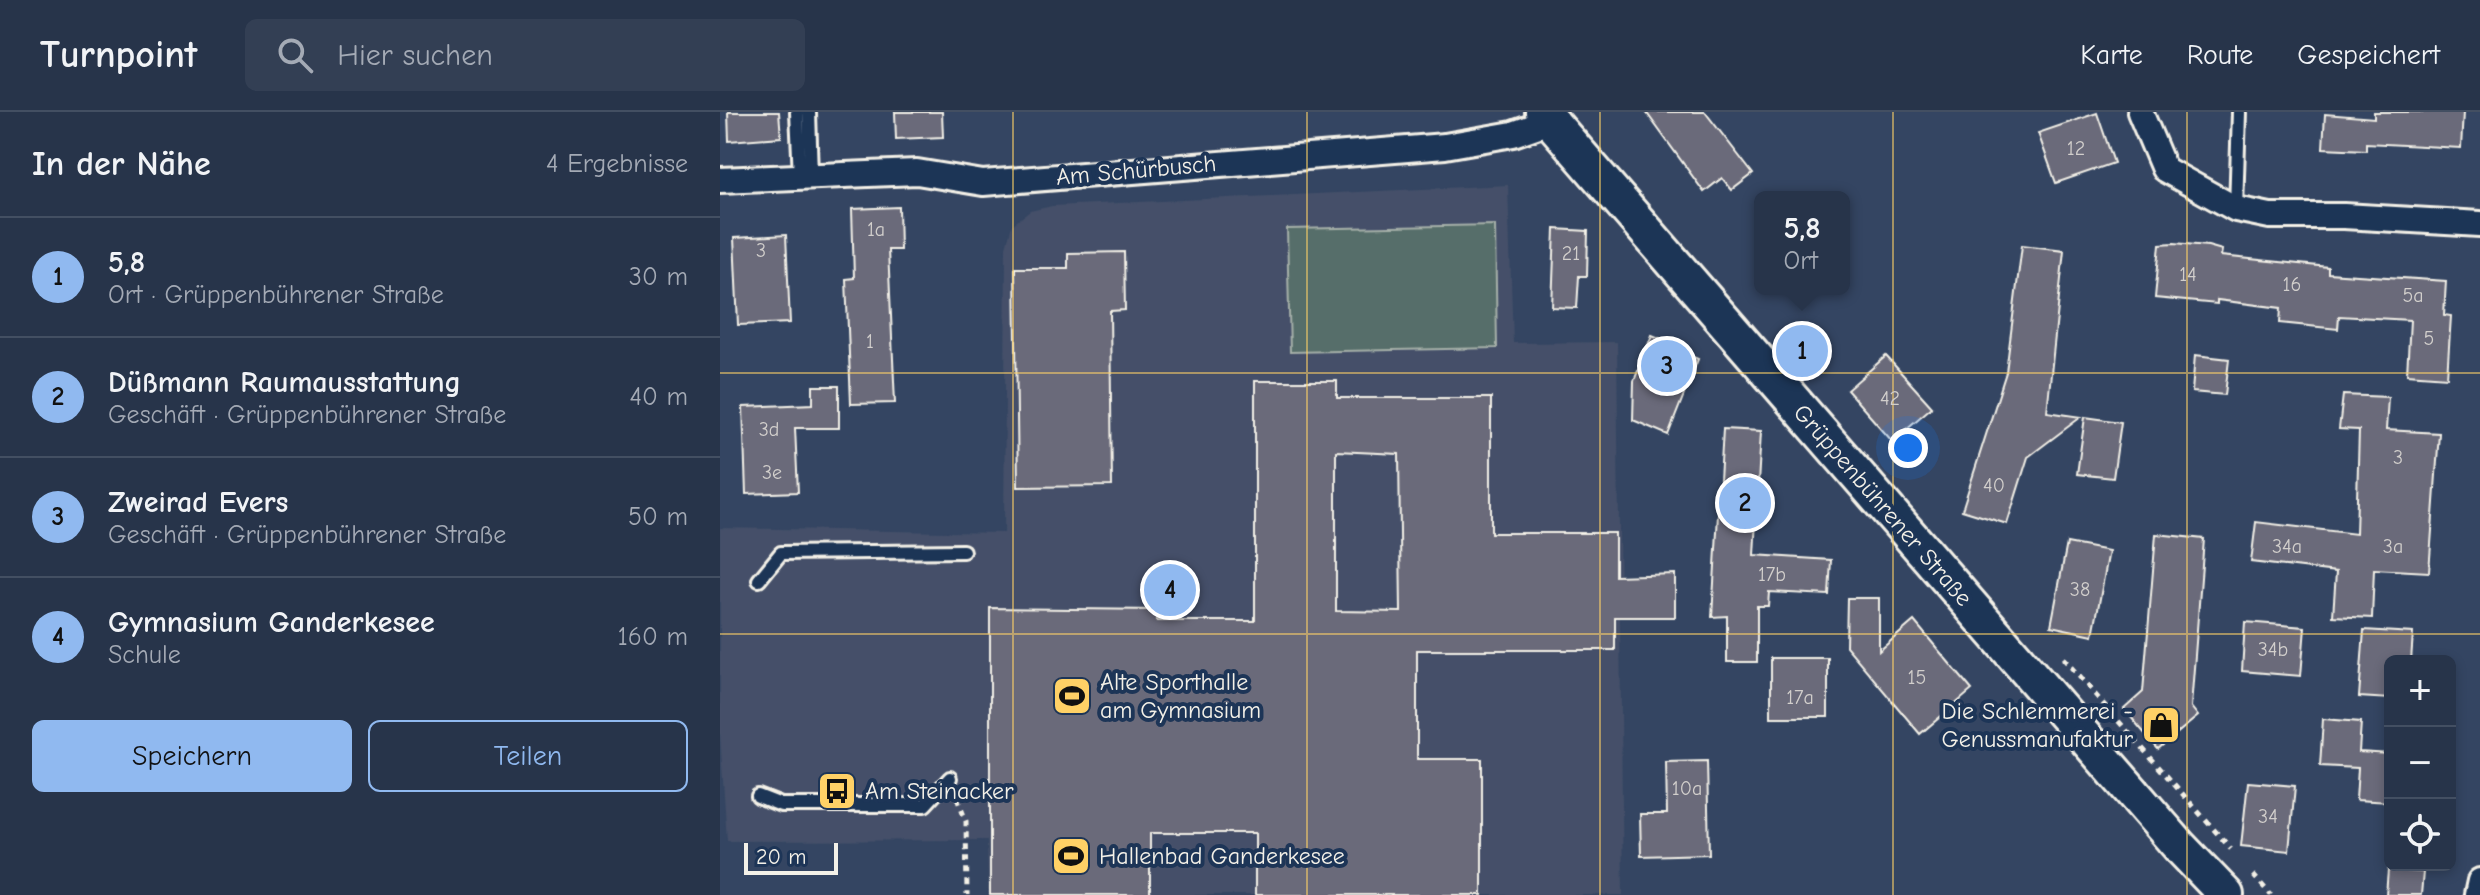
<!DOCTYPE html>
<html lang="de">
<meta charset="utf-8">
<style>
:root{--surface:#27344a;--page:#333f54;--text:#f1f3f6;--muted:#a4aab5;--line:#434f62;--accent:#90b9f0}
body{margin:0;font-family:"Comic Neue",sans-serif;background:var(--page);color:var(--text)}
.controls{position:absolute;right:24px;bottom:24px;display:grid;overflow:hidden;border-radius:12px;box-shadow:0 4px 12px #0003}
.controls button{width:72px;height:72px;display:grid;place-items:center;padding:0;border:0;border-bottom:2px solid var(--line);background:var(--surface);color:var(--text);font:40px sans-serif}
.scale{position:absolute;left:24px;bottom:20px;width:94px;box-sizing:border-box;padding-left:8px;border:4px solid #f4f1e8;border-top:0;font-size:22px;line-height:28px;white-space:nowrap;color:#f4f1e8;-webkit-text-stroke:6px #1d3557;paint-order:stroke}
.you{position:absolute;left:1188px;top:336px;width:28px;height:28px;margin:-20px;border:6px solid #fff;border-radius:50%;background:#1a73e8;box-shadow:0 0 0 12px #1a73e833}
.badge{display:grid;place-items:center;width:52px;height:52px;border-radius:50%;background:var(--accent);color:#111;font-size:26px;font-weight:700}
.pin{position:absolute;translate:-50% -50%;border:4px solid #fff;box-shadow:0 2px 8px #0006}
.popup{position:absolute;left:1034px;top:79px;width:96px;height:104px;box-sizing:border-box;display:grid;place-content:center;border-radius:12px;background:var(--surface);filter:drop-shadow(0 2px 6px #0005);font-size:26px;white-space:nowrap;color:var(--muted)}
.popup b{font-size:30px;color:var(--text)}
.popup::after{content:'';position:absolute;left:50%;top:100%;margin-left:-16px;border:16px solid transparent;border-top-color:var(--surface)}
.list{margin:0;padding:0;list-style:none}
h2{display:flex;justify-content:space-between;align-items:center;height:104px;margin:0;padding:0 32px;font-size:34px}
h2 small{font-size:26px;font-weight:400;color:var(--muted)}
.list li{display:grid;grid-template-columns:52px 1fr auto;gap:24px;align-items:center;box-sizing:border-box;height:120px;padding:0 32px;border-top:2px solid var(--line)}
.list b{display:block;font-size:30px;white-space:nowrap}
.list p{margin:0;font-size:26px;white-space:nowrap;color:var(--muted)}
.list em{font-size:26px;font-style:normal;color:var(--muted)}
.actions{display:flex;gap:16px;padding:24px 32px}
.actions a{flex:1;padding:18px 0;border:2px solid var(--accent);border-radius:12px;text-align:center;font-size:28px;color:var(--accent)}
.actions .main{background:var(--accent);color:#111}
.icon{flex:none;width:44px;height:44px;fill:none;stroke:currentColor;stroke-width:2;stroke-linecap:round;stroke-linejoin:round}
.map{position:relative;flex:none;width:1760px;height:783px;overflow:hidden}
header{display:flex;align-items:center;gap:48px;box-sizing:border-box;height:112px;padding:0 40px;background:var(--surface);border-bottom:2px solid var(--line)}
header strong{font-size:38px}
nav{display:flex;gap:44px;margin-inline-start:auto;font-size:28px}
.search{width:560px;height:72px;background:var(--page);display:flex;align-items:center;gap:20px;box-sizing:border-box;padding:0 28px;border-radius:12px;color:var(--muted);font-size:30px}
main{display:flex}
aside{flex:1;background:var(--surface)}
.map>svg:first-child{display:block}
</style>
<header>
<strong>Turnpoint</strong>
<div class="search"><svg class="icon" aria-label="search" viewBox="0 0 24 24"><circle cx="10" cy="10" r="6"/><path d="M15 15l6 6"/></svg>Hier suchen</div>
<nav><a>Karte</a><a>Route</a><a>Gespeichert</a></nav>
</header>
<main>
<aside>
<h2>In der Nähe<small>4 Ergebnisse</small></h2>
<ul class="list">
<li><span class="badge">1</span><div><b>5,8</b><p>Ort · Grüppenbührener Straße</p></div><em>30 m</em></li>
<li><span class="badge">2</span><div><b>Düßmann Raumausstattung</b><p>Geschäft · Grüppenbührener Straße</p></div><em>40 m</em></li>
<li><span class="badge">3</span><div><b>Zweirad Evers</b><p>Geschäft · Grüppenbührener Straße</p></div><em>50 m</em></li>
<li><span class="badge">4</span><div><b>Gymnasium Ganderkesee</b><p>Schule</p></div><em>160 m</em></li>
</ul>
<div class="actions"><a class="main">Speichern</a><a>Teilen</a></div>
</aside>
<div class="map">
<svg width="1760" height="783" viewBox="0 0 1760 783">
<rect width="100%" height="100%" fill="#344562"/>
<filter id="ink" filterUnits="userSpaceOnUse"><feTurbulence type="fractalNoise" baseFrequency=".0125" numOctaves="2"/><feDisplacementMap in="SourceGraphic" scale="16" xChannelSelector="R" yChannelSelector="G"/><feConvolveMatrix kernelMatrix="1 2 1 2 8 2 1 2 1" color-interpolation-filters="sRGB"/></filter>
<g filter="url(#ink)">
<!-- built -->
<path fill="#445069" d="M 788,73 L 793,231 L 897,230 L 903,783 L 268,783 L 267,728 L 7,729 L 0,622 L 0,416 L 284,421 L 286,135 L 292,113 L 310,99 L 332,94 Z"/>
<!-- green -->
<path fill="#576e6a" stroke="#a6b0a9" stroke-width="2" d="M 775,113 L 777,236 L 570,240 L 567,117 Z"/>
<!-- building -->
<g fill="#6a6a7a" stroke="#f4f1e8" stroke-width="2" fill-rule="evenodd">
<path d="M 8,0 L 59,0 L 61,25 L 9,29 Z"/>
<path d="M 175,0 L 222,0 L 223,25 L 176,27 Z"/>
<path d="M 926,0 L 985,0 L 1033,62 L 1012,78 L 1002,66 L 984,80 Z"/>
<path d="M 1654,0 L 1743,0 L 1741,36 L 1646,31 L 1646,38 L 1603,36 L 1605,2 L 1654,6 Z"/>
<path d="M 1377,1 L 1394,51 L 1336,71 L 1318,21 Z"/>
<path d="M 179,95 L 180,138 L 168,138 L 175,291 L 131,292 L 126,167 L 134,166 L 132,97 Z"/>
<path d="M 835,117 L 868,119 L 867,164 L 859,164 L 857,196 L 832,195 Z"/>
<path d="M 66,123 L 70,211 L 18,213 L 14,126 Z"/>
<path d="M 1454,131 L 1488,134 L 1502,138 L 1501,144 L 1608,155 L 1608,161 L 1726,169 L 1724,203 L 1731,204 L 1727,265 L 1687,262 L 1690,208 L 1619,204 L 1618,217 L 1560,211 L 1561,196 L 1497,188 L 1497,192 L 1435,186 L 1440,132 Z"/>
<path d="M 1302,133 L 1344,138 L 1327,300 L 1361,305 L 1308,345 L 1287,412 L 1242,398 L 1286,260 Z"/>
<path d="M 404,140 L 405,198 L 390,199 L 392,374 L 298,375 L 295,156 L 348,156 L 348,141 Z"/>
<path d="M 932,223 L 967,237 L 966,242 L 978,247 L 948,323 L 913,308 L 914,269 Z"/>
<path d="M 1475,243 L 1509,247 L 1505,283 L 1472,280 Z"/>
<path d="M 1166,244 L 1212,295 L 1172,329 L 1127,278 Z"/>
<path d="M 535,269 L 617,269 L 617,286 L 771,286 L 771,421 L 895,421 L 895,464 L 955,462 L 955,505 L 895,505 L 895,538 L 697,538 L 697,647 L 762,647 L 762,783 L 535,783 L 535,721 L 430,721 L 430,783 L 270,783 L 270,496 L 438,498 L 437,509 L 535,509 ZM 616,339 L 679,342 L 681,500 L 616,499 Z"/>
<path d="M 93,274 L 119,274 L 119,316 L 75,316 L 78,380 L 26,382 L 23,295 L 93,292 Z"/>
<path d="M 1623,283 L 1668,285 L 1666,318 L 1719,321 L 1709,460 L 1654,457 L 1652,506 L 1613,504 L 1616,460 L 1531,450 L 1536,410 L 1636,422 L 1639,318 L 1619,317 Z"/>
<path d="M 1365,305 L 1401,310 L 1393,366 L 1357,362 Z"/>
<path d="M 1003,317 L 1041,319 L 1034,443 L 1111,448 L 1109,483 L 1049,480 L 1048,494 L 1037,494 L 1037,550 L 1007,550 L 1007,504 L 992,505 Z"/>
<path d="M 1436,422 L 1484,427 L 1471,595 L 1478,604 L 1438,637 L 1404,597 L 1423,580 Z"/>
<path d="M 1347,431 L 1389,439 L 1373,523 L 1331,514 Z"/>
<path d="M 1127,486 L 1159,486 L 1159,539 L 1194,509 L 1252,578 L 1200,622 L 1126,534 Z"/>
<path d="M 1525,510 L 1585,515 L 1581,564 L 1522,559 Z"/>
<path d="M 1644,518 L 1693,521 L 1691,549 L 1670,549 L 1670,587 L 1639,585 Z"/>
<rect x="1051" y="546" width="57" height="59"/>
<path d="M 1603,607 L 1641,610 L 1639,640 L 1670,642 L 1670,690 L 1636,688 L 1638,656 L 1600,654 Z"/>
<path d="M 987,649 L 989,742 L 921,744 L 920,702 L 947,702 L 946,650 Z"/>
<path d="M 1528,670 L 1575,674 L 1569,739 L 1521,734 Z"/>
<path d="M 1668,758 L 1703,760 L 1701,783 L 1666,783 Z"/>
</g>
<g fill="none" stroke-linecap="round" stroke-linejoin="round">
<defs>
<g id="lane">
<path d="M 77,0 L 80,65"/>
<path d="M 89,0 L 91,64"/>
<path d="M 1516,97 L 1519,0"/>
<path d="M 39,468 L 61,441 L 243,439"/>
<path d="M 38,684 L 61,693 L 205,693 L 230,666"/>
</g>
<g id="street">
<path d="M 1420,0 L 1444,57 L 1516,97 L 1550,104 L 1624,104 L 1760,112"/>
<path d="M 0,68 L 197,60 L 263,71 L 725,34 L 793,22 L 830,9"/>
<path d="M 1757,783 L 1760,769"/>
</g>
<path id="secondary" d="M 823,0 L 1459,734 L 1506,783"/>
</defs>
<!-- lane casing -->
<use href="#lane" stroke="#f4f1e8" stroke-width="18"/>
<!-- street casing -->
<use href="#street" stroke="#f4f1e8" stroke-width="30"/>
<!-- secondary casing -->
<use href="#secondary" stroke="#f4f1e8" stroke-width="40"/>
<!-- path -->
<g stroke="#f4f1e8" stroke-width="5" stroke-dasharray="6 6" stroke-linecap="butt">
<path d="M 1343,546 L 1511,737"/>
<path d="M 237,686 L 246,709 L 247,783"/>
<path d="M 1533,763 L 1551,783"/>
</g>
<!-- lane -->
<use href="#lane" stroke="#1d3557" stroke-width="12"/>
<!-- street -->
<use href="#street" stroke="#1d3557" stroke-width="24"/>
<!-- secondary -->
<use href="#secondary" stroke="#1d3557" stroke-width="34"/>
</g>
</g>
<!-- grid -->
<path fill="none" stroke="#ffd166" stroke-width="2" stroke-opacity="0.55" d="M 293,0 L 293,783M 587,0 L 587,783M 880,0 L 880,783M 1173,0 L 1173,783M 1467,0 L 1467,783M 0,261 L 1760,261M 0,522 L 1760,522"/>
<!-- icons -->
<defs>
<symbol id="stadium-square" viewBox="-11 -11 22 22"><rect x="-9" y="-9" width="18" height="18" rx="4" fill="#ffd166" stroke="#1d3557"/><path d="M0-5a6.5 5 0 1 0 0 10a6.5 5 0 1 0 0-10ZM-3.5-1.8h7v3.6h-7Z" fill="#111"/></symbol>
<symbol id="shop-square" viewBox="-11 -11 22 22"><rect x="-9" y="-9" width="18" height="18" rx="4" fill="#ffd166" stroke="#1d3557"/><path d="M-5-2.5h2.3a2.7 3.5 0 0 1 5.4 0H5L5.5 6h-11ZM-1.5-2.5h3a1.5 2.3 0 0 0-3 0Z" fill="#111"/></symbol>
<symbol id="bus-square" viewBox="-11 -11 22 22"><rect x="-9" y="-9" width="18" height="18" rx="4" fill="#ffd166" stroke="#1d3557"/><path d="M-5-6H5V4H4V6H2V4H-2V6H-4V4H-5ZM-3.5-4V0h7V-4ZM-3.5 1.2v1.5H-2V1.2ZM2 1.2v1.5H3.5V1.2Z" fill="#111"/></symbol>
</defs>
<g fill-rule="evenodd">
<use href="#stadium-square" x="330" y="562" width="44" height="44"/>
<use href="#shop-square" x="1419" y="591" width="44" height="44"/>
<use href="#bus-square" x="95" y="657" width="44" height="44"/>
<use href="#stadium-square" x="329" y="722" width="44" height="44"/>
</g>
<g text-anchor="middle" stroke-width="8" stroke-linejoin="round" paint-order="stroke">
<!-- number labels -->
<g font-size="20" fill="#d2cfcc">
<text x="1356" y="43">12</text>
<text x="156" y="124">1a</text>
<text x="41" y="145">3</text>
<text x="851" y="148">21</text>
<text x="1468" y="169">14</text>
<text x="1572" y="179">16</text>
<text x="1693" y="190">5a</text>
<text x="1709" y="233">5</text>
<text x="150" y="236">1</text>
<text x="1170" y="293">42</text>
<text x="49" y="324">3d</text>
<text x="1678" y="352">3</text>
<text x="52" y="367">3e</text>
<text x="1274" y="380">40</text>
<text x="1567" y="441">34a</text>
<text x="1673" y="441">3a</text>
<text x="1052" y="469">17b</text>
<text x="1360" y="484">38</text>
<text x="1553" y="544">34b</text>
<text x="1197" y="572">15</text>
<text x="1080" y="592">17a</text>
<text x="967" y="683">10a</text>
<text x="1548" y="711">34</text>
</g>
<!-- street labels -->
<g font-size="24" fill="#f4f1e8" stroke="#1d3557">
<text transform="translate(416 58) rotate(-5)" y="8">Am Schürbusch</text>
<text transform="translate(1163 393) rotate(49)" y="8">Grüppenbührener Straße</text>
</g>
<!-- poi labels -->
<g font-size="24" fill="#f4f1e8" stroke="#1d3557" text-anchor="start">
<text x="380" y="578">Alte Sporthalle<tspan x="380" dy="28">am Gymnasium</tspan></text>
<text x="1413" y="607" text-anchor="end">Die Schlemmerei -<tspan x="1413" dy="28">Genussmanufaktur</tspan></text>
<text x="145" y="687">Am Steinacker</text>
<text x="379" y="752">Hallenbad Ganderkesee</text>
</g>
</g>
</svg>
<div class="controls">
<button>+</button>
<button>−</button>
<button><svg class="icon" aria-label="locate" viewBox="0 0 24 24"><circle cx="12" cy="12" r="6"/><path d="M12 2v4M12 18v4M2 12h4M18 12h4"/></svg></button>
</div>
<div class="scale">20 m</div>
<div class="you"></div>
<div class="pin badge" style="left:1082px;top:239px">1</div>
<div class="popup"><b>5,8</b>Ort</div>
<div class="pin badge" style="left:1025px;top:391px">2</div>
<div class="pin badge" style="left:947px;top:254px">3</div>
<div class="pin badge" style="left:450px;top:478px">4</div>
</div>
</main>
